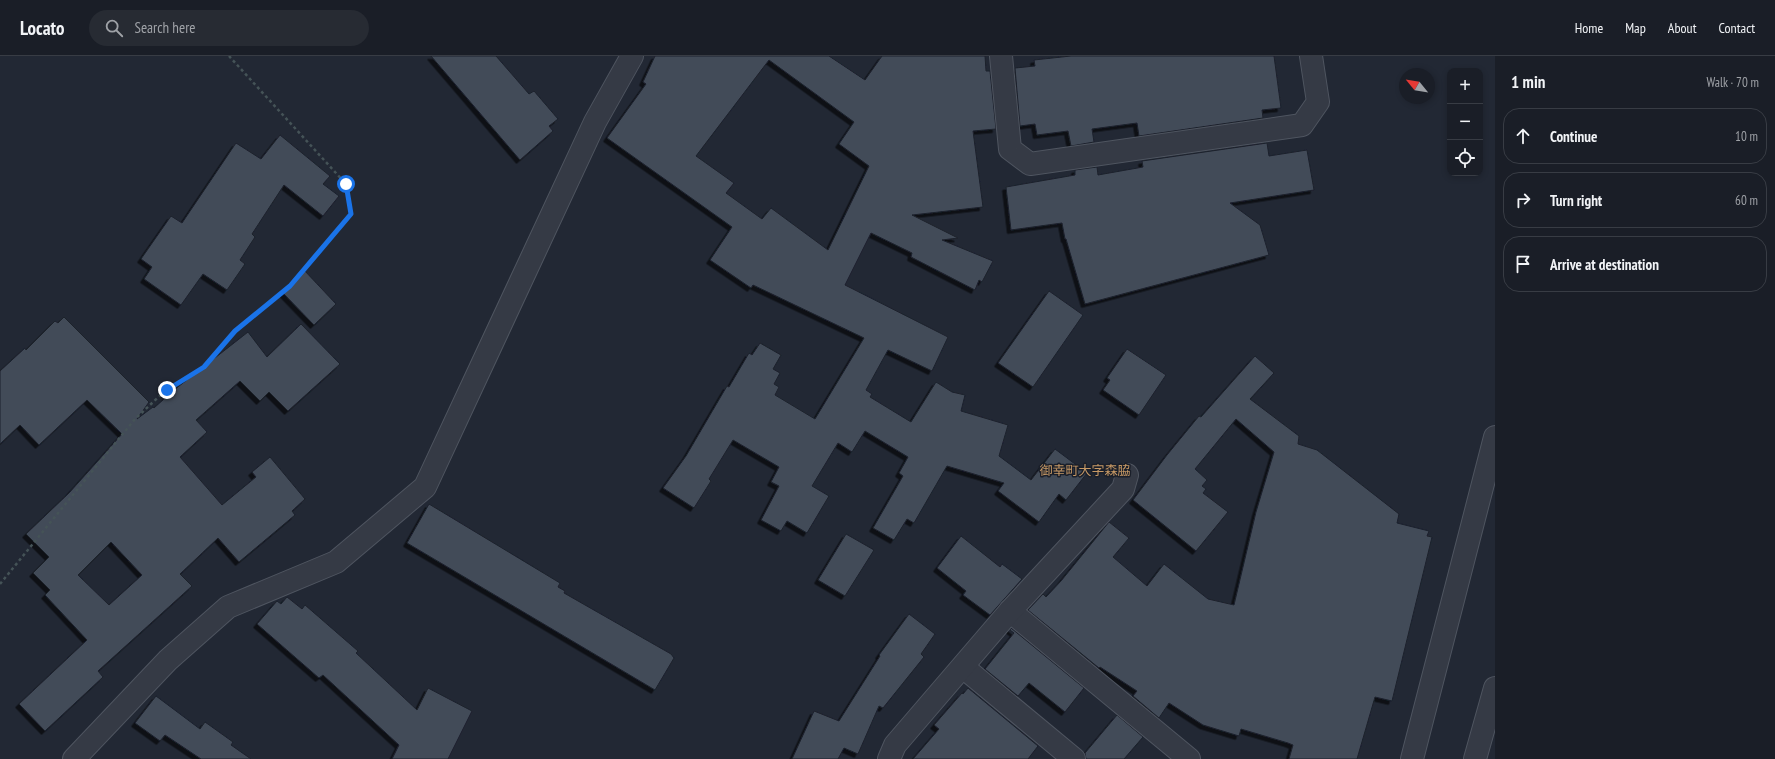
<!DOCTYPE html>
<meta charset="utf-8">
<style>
:root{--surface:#1a1e27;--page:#272b33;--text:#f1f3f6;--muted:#9fa2a7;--line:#383c44}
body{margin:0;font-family:"PT Sans Narrow","Noto Sans JP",sans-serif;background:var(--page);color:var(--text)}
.controls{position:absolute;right:12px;top:12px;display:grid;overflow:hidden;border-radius:8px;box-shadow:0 2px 6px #0003}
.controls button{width:36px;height:36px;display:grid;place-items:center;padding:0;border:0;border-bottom:1px solid var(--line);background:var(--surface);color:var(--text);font:20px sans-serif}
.compass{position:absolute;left:1399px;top:12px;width:36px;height:36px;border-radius:50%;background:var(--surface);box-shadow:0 2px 6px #0003;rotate:300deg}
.stop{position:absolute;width:12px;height:12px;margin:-9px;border:3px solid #1a73e8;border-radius:50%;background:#fff}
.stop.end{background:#1a73e8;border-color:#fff;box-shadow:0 1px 4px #0008}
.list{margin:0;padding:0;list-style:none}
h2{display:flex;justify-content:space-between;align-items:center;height:52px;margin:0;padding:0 16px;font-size:17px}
h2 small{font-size:13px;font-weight:400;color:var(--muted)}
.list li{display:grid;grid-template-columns:26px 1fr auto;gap:12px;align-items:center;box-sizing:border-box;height:56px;margin:0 8px 8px;padding:0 8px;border:1px solid var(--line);border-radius:16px}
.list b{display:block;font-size:15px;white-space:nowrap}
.list em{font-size:13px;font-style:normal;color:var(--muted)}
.icon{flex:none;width:22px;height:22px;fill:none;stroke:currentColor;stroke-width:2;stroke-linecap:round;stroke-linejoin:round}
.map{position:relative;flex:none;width:1495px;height:703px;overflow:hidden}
header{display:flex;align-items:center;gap:24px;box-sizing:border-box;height:56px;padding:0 20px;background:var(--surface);border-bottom:1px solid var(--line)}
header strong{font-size:19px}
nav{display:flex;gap:22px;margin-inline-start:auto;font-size:14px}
.search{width:280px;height:36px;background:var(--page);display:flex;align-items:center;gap:10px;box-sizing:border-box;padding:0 14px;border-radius:22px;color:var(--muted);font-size:15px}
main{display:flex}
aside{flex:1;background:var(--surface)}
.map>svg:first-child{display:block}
</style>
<header>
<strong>Locato</strong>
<div class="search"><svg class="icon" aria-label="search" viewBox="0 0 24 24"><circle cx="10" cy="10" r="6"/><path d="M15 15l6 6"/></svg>Search here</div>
<nav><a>Home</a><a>Map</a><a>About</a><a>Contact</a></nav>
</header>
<main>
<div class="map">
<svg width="1495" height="703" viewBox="0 0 1495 703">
<defs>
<filter id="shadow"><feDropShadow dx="-3.5" dy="3.5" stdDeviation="0" flood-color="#0009"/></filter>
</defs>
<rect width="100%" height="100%" fill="#222834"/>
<!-- building -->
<g fill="#434b59" stroke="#1c212c" fill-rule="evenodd" filter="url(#shadow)">
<path d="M 431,0 L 496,0 L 529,38 L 534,35 L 558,63 L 549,70 L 553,75 L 520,104 Z"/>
<path d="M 655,0 L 829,0 L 865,24 L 882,0 L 985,0 L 986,15 L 990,15 L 996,73 L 973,75 L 983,151 L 912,159 L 958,182 L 942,184 L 993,205 L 982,226 L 979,224 L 975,234 L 911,201 L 912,197 L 871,177 L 845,229 L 948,281 L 932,315 L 888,294 L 866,334 L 872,338 L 870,341 L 911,366 L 936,326 L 952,336 L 965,339 L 961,355 L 1008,369 L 999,400 L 1031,424 L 1055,393 L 1087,417 L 1066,444 L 1059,438 L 1039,466 L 998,435 L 1004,427 L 947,410 L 914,467 L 907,463 L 894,484 L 873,472 L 903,420 L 899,417 L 908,401 L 865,375 L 852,396 L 838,387 L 812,430 L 829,440 L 807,477 L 787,465 L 781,475 L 761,464 L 779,430 L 771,426 L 779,411 L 733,384 L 709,423 L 711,425 L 694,452 L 663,432 L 686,400 L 727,330 L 729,331 L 749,297 L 752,299 L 760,287 L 781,299 L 773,313 L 780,317 L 774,328 L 779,331 L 775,339 L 815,363 L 864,282 L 753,229 L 751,232 L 710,204 L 732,171 L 607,82 L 646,28 L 643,26 ZM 769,4 L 854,66 L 839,88 L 869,110 L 828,194 L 771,152 L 762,163 L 726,137 L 734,127 L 696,100 Z"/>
<path d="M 1071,0 L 1274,0 L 1281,52 L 1262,54 L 1263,62 L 1139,80 L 1137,67 L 1092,73 L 1094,86 L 1071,90 L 1068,75 L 1037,79 L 1035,68 L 1020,70 L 1015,12 L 1035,10 L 1034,4 Z"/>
<path d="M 280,79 L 330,120 L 323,128 L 339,140 L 323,160 L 284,129 L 252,178 L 255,181 L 240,204 L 245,208 L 227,234 L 203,218 L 181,249 L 144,223 L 152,211 L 141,203 L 171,160 L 182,167 L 236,87 L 261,103 Z"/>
<path d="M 1267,87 L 1269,100 L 1307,94 L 1314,134 L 1230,147 L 1260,169 L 1269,199 L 1085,248 L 1066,183 L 1065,183 L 1062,167 L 1011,174 L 1006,131 L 1075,119 L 1075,114 L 1097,111 L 1098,119 L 1143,111 L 1142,105 Z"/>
<path d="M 304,214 L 336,248 L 314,269 L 282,236 Z"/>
<path d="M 1049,235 L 1083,259 L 1033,331 L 998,307 Z"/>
<path d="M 64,261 L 149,346 L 137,363 L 153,351 L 154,352 L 174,334 L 248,276 L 267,301 L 301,268 L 340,308 L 288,355 L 269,336 L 260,345 L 240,325 L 196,364 L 207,376 L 180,401 L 222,449 L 256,421 L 252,416 L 270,401 L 305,443 L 292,455 L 295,459 L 239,506 L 218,482 L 180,518 L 192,530 L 98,615 L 103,621 L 45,675 L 19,648 L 87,584 L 45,539 L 50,534 L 33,517 L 49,501 L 26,478 L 69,437 L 122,378 L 87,344 L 39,389 L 20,369 L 0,388 L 0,315 L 25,292 L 26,294 L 55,265 L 58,267 ZM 111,486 L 142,519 L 109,549 L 78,519 Z"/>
<path d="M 1127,293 L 1166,319 L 1139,359 L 1103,334 L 1110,324 L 1107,322 Z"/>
<path d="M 1255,300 L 1274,317 L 1250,343 L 1299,380 L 1298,388 L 1317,394 L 1399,458 L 1397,467 L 1429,475 L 1427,480 L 1432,481 L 1392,645 L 1375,641 L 1357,703 L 1289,703 L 1293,689 L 1288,687 L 1241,673 L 1239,680 L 1203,669 L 1169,647 L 1159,662 L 1133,640 L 1137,635 L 1100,611 L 1099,612 L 1028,554 L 1043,538 L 1046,541 L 1061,525 L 1109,466 L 1129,482 L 1113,501 L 1147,530 L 1164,508 L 1208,543 L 1234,549 L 1256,456 L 1274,396 L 1236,363 L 1195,413 L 1207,424 L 1202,430 L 1206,433 L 1203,437 L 1228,456 L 1196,495 L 1133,444 L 1167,399 L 1199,360 L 1201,361 Z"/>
<path d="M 429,448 L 560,527 L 558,531 L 565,535 L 564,537 L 671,598 L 674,602 L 655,634 L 407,487 Z"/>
<path d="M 846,478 L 874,494 L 845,540 L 818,524 Z"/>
<path d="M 961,480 L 1000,511 L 1002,508 L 1022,523 L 990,559 L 963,539 L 966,535 L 937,512 Z"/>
<path d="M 287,541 L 302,553 L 305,549 L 358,595 L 356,597 L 417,654 L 428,632 L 472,655 L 448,703 L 392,703 L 399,689 L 323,619 L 319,622 L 257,568 L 277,545 L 281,548 Z"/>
<path d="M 909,558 L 935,578 L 921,598 L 924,601 L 883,652 L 879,650 L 858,698 L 844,692 L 838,703 L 792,703 L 814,655 L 839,665 L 880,600 L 879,599 Z"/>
<path d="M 1011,572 L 1084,632 L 1065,656 L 1029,627 L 1018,640 L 985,613 L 1014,577 L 1010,574 Z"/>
<path d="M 968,632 L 1038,690 L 1028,703 L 913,703 L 939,673 L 934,669 L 962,637 L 963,638 Z"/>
<path d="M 156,640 L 200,673 L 205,666 L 233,686 L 231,689 L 251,703 L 201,703 L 165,679 L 160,685 L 135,667 Z"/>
<path d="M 1117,659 L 1143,681 L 1124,703 L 1086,703 L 1085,697 Z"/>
</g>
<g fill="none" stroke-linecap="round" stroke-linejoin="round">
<defs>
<g id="minor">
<path d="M 1001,0 L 1010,93 L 1030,108 L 1302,69 L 1318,46 L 1311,0"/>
<path d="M 1010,555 L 1189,703"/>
<path d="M 963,611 L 1074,703"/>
<path d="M 74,703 L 168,604 L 228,551 L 336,506 L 425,431 L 595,66 L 632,0"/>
<path d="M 889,703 L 895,689 L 1010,555 L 1123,433 L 1127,419"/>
<path d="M 1412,703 L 1495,381"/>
<path d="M 1475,703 L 1495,632"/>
</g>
</defs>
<!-- minor casing -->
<use href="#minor" stroke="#4f5560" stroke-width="24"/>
<!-- path -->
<path stroke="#455357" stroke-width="2.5" stroke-dasharray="3 3" stroke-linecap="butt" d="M 0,528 L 135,363 L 167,333 L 204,311 L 235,275 L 290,230 L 351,158 L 346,128 L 229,0"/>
<!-- minor -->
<use href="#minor" stroke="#353a45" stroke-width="22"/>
</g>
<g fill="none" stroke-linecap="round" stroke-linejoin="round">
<!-- route -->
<path stroke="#1a73e8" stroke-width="5" d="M 167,334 L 204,311 L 235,275 L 290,230 L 351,158 L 346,128"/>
</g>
<g text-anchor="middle" stroke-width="3" stroke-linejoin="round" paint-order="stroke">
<!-- quarter labels -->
<g font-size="13" fill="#c79965" stroke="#1a1f2a">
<text x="1085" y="419">御幸町大字森脇</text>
</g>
</g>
</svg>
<div class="controls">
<button>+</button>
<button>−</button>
<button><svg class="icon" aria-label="locate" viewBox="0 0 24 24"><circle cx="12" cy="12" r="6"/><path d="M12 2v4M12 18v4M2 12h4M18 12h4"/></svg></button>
</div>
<svg class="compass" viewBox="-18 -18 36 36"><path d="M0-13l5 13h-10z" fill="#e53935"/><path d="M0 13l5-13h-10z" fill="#9fa2a7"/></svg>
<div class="stop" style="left:346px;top:128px"></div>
<div class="stop end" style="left:167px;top:334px"></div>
</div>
<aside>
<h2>1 min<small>Walk · 70 m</small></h2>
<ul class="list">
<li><svg class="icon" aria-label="ahead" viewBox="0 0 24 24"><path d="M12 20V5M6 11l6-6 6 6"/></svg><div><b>Continue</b></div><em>10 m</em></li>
<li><svg class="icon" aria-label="right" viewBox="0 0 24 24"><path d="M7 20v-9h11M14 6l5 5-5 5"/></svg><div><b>Turn right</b></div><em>60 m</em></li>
<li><svg class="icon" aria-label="arrive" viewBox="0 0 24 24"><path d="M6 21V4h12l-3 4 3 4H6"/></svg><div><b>Arrive at destination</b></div></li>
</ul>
</aside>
</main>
